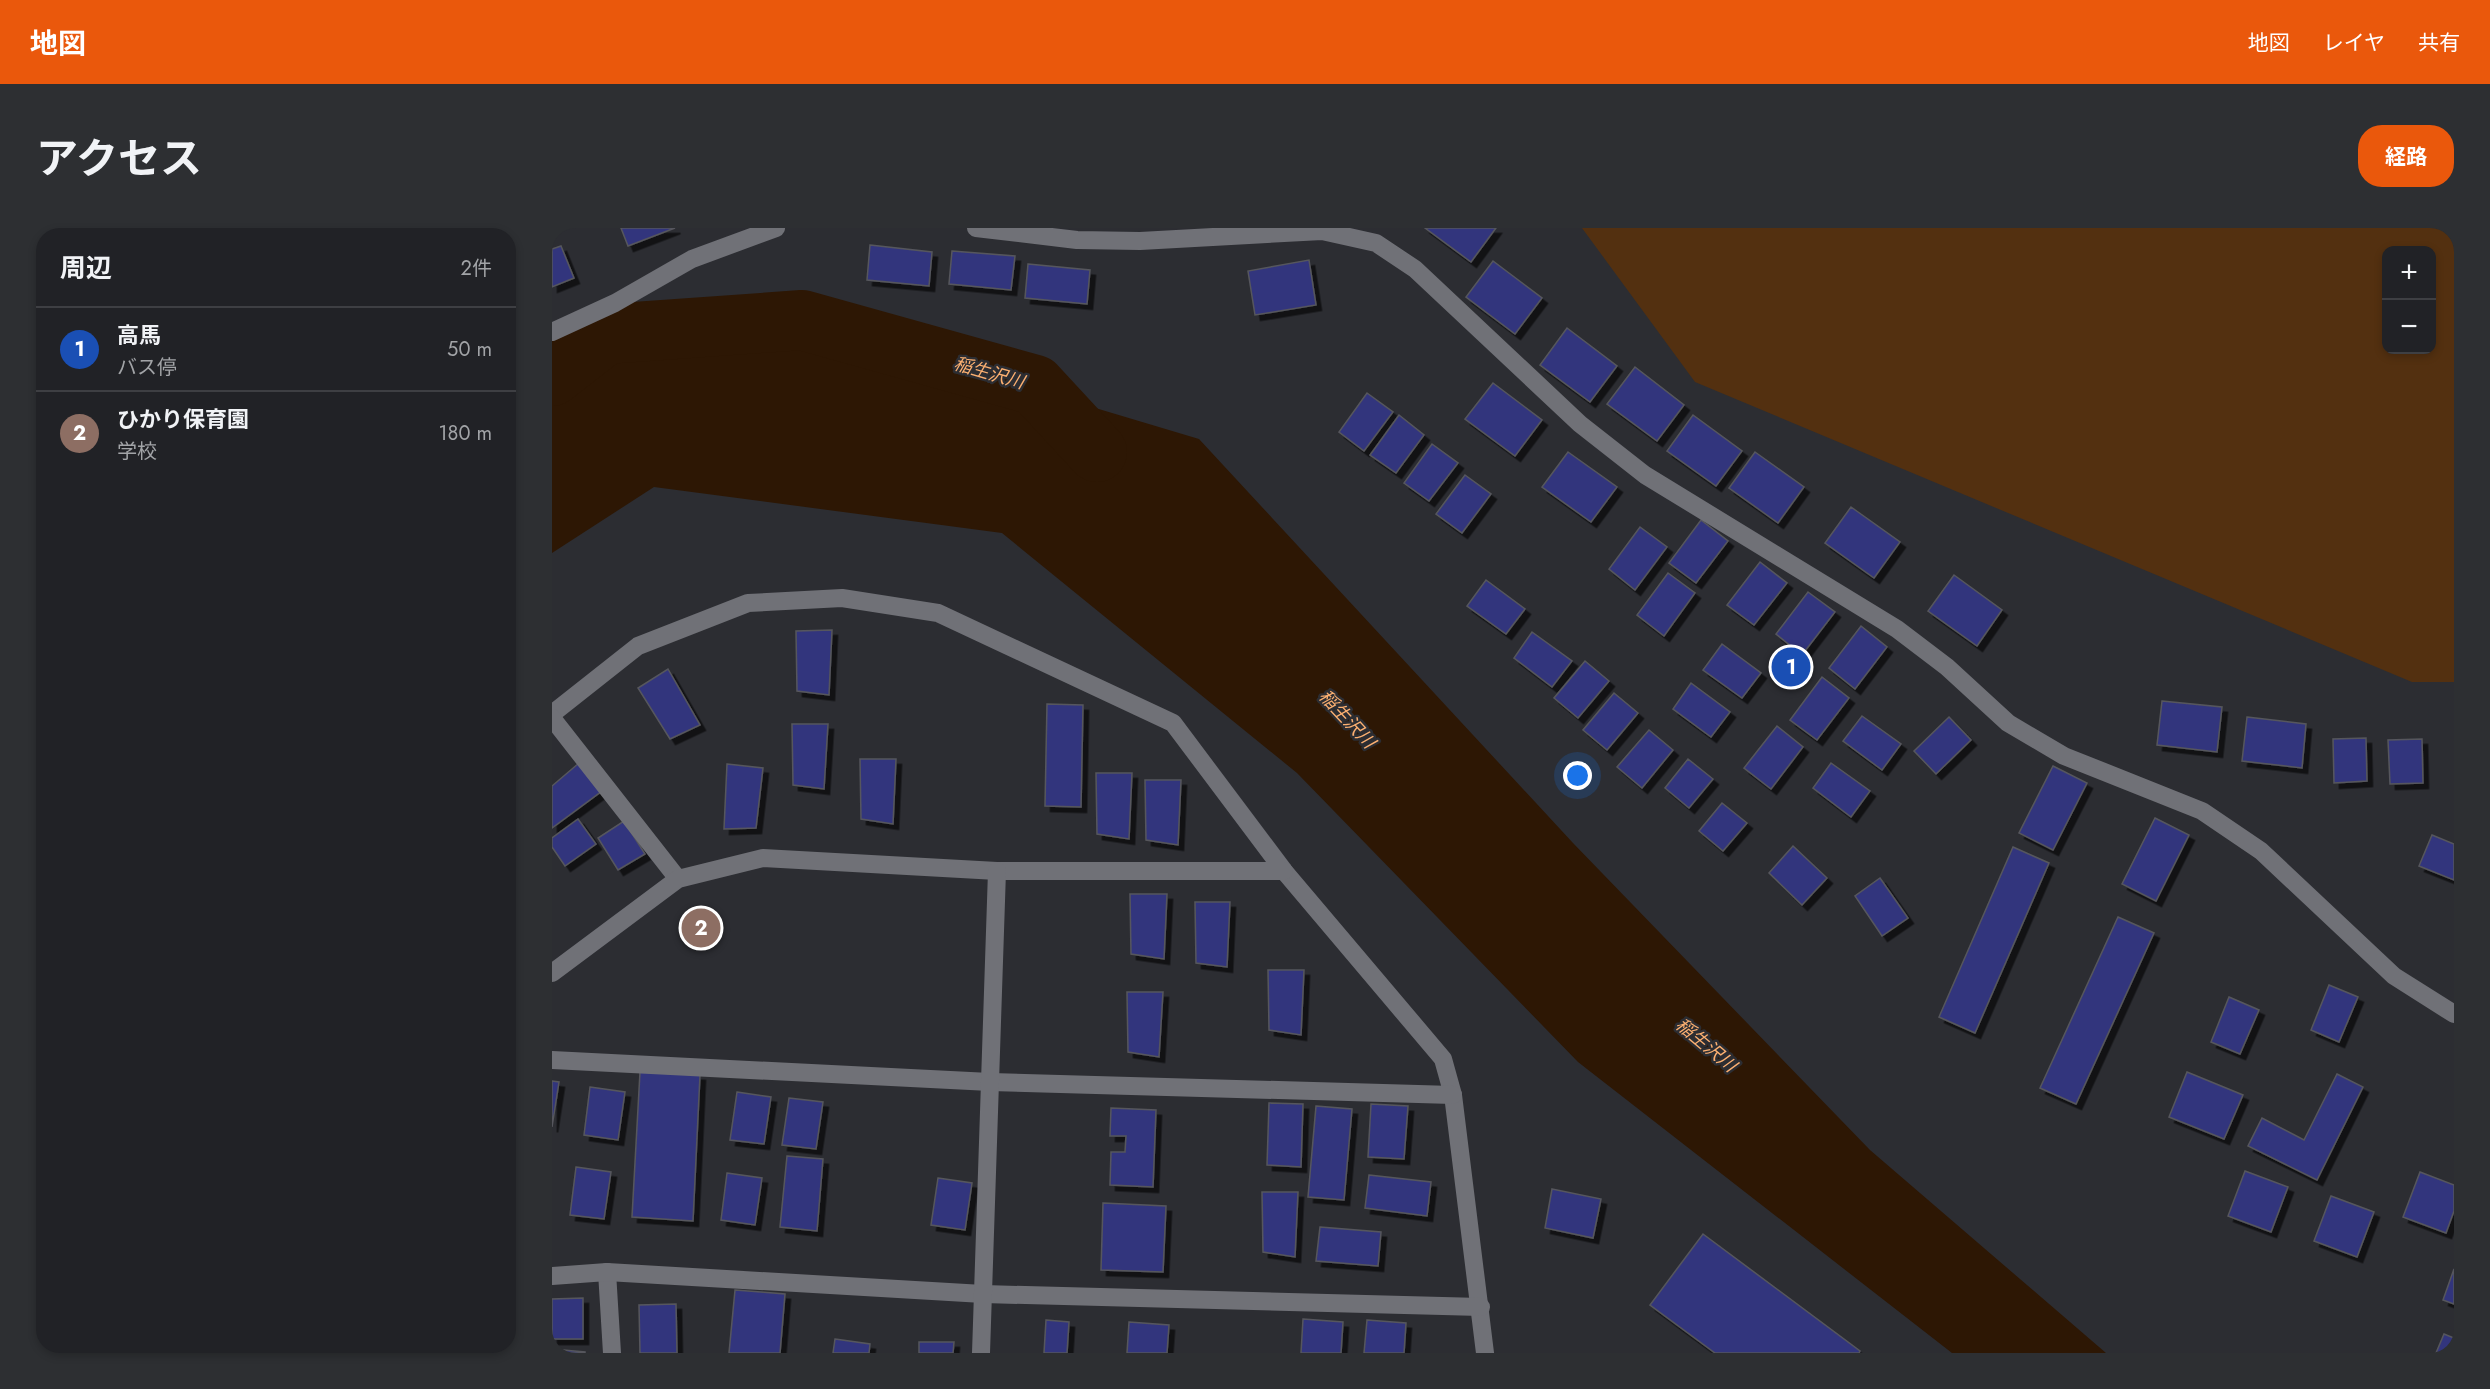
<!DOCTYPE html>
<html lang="ja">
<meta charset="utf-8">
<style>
:root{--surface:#212226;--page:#2d2f32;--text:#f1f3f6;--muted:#a2a4a7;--line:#3e3f43;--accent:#ea580c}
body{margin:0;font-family:Jost,"Noto Sans JP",sans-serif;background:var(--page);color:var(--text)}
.controls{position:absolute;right:18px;top:18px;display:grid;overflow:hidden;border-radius:12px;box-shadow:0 3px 9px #0003}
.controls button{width:54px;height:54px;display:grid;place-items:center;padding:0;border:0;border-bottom:2px solid var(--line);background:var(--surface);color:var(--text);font:30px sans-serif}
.you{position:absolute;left:1026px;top:548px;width:21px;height:21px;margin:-15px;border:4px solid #fff;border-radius:50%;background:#1a73e8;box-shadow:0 0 0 9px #1a73e833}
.badge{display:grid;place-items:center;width:39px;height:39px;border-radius:50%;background:var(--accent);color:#fff;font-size:20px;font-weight:700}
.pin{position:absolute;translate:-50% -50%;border:3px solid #fff;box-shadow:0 2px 6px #0006}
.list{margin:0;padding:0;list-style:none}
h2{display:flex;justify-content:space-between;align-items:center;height:78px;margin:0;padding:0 24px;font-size:26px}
h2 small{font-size:20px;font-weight:400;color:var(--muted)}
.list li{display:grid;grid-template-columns:39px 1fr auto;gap:18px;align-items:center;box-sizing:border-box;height:84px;padding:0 24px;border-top:2px solid var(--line)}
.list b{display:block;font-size:22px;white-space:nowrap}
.list p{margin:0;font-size:20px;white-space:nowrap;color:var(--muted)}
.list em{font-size:20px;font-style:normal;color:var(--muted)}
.map{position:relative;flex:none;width:1902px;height:1125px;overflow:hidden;border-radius:24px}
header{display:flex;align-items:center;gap:36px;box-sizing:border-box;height:84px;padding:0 30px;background:var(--accent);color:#fff}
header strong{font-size:28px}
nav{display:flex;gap:33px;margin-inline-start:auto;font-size:21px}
.intro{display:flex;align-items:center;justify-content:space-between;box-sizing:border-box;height:144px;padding:0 36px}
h1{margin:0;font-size:42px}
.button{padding:15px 27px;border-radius:24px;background:var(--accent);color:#fff;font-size:21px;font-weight:700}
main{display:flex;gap:36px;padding:0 36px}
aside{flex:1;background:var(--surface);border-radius:24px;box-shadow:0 3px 9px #0003}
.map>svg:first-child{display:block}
</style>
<header>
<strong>地図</strong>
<nav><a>地図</a><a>レイヤ</a><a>共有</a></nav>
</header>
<div class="intro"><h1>アクセス</h1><a class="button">経路</a></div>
<main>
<aside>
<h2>周辺<small>2件</small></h2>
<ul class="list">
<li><span class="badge" style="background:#1a4fb4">1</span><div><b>高馬</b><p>バス停</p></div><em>50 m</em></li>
<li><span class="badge" style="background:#8d6e63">2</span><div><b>ひかり保育園</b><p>学校</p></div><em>180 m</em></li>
</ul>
</aside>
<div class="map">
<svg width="1902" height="1125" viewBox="0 0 1902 1125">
<defs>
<filter id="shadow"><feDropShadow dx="5.5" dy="5.5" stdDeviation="0" flood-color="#0009"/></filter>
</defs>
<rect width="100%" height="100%" fill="#2c2d32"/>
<!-- green -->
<path fill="#533010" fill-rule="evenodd" d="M 1030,0 L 1902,0 L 1902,454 L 1860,454 L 1143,154 ZM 1834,22 L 1880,22 L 1880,122 L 1834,122 Z"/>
<!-- water -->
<path fill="#2d1704" d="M 250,92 L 647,211 L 1021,615 L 1318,922 L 1554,1125 L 1400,1125 L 1026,834 L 745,545 L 450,305 L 102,259 L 0,325 L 0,125 Z"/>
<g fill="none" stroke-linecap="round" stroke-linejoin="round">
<!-- river -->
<path stroke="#2d1704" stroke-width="60" d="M 0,148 L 54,106 L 250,92 L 483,157 L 545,224"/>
</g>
<!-- building -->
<g fill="#33357d" stroke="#56575d" stroke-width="1.5" filter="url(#shadow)">
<path d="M 69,0 L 123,0 L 76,18 Z"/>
<path d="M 873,0 L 944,0 L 919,34 Z"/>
<path d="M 318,17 L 380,24 L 377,58 L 315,52 Z"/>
<path d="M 9,18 L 22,50 L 0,59 L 0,21 Z"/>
<path d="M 400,23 L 463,28 L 459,62 L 397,56 Z"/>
<path d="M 757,32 L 764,77 L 703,87 L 696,43 Z"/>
<path d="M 941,33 L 990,70 L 963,106 L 914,69 Z"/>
<path d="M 476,36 L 538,42 L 535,76 L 473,70 Z"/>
<path d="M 1015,100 L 1065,138 L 1038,174 L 988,137 Z"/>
<path d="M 1083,139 L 1132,177 L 1105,213 L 1055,176 Z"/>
<path d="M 941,155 L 990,192 L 963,228 L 913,191 Z"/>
<path d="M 815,165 L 841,184 L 812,223 L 787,204 Z"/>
<path d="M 847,187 L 872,207 L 844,245 L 818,227 Z"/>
<path d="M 1141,187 L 1190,223 L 1164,258 L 1115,223 Z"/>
<path d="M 880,216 L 906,235 L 877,273 L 852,255 Z"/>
<path d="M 1016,224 L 1065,259 L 1039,294 L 990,259 Z"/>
<path d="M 1203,224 L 1252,259 L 1226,295 L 1177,260 Z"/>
<path d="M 913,247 L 939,266 L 910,305 L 884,286 Z"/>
<path d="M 1299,279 L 1348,314 L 1322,350 L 1273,315 Z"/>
<path d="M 1149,292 L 1176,313 L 1144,355 L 1117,335 Z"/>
<path d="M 1088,299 L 1115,319 L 1083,362 L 1057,341 Z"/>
<path d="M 1208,334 L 1235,355 L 1202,397 L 1175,377 Z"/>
<path d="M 1116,345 L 1143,365 L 1112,408 L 1085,387 Z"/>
<path d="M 1402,347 L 1450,382 L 1425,418 L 1376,383 Z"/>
<path d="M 934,352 L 973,381 L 954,406 L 915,378 Z"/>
<path d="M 1256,364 L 1283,384 L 1250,427 L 1224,406 Z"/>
<path d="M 1309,398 L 1335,419 L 1303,461 L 1277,440 Z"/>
<path d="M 280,402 L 277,467 L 245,463 L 244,403 Z"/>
<path d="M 980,404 L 1020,433 L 1000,459 L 962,430 Z"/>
<path d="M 1170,416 L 1209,445 L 1190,470 L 1151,442 Z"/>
<path d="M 1033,433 L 1057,453 L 1026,490 L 1002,470 Z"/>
<path d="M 116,441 L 148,497 L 118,511 L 86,460 Z"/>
<path d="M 1270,449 L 1297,470 L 1265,512 L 1238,492 Z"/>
<path d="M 1139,455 L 1178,484 L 1159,509 L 1121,481 Z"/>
<path d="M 1062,465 L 1086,485 L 1055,522 L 1031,502 Z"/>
<path d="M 1610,473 L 1670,479 L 1665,524 L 1605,517 Z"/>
<path d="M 495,476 L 531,477 L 529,579 L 493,578 Z"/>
<path d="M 1310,488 L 1349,516 L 1330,542 L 1291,513 Z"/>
<path d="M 1397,489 L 1419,512 L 1384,546 L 1362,523 Z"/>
<path d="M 1695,489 L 1754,496 L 1750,540 L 1690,533 Z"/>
<path d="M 240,496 L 276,496 L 272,561 L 241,557 Z"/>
<path d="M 1225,498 L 1251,519 L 1219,561 L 1192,540 Z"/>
<path d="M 1097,502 L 1121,522 L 1090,560 L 1065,539 Z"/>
<path d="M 1814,510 L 1815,553 L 1782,555 L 1781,511 Z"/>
<path d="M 1870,511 L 1871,555 L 1838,556 L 1836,512 Z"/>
<path d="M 308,531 L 344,531 L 341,596 L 309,591 Z"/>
<path d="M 1136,531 L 1161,551 L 1137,580 L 1113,560 Z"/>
<path d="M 27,535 L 50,563 L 0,600 L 0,558 Z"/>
<path d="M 1279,535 L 1318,563 L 1299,589 L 1261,560 Z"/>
<path d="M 175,536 L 211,540 L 204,600 L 172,601 Z"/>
<path d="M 1501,538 L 1535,555 L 1501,622 L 1467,605 Z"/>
<path d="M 544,545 L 580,545 L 577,611 L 545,606 Z"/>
<path d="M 593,552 L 629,552 L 626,617 L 594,612 Z"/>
<path d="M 1170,575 L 1195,595 L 1171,623 L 1147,603 Z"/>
<path d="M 1603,590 L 1637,607 L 1604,673 L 1570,656 Z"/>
<path d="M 26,591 L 44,616 L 13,638 L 0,619 L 0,610 Z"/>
<path d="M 72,593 L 93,626 L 66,642 L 46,610 Z"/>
<path d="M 1880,607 L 1902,616 L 1902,652 L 1867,638 Z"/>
<path d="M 1241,618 L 1275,650 L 1250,677 L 1217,645 Z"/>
<path d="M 1461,619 L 1497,635 L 1423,805 L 1387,789 Z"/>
<path d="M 1328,650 L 1356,690 L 1330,708 L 1303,668 Z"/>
<path d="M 578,666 L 615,666 L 612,731 L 579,726 Z"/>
<path d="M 643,674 L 678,674 L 675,739 L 644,735 Z"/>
<path d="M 1566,689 L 1602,705 L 1524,876 L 1488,860 Z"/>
<path d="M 716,742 L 752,742 L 749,807 L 717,802 Z"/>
<path d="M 1777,757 L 1806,769 L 1787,814 L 1759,802 Z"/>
<path d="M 575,764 L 611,764 L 607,829 L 576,824 Z"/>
<path d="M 1677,769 L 1707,782 L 1688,826 L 1659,814 Z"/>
<path d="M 88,844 L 148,847 L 141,993 L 80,989 Z"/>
<path d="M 1635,844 L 1691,867 L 1672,911 L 1617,889 Z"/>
<path d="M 1785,846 L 1811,859 L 1765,952 L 1696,918 L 1710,890 L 1752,912 Z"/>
<path d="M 0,853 L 7,854 L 0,899 Z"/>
<path d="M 38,859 L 73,864 L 66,912 L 32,907 Z"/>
<path d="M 185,864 L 219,869 L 212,916 L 178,912 Z"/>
<path d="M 237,870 L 271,874 L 264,921 L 230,917 Z"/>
<path d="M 717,875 L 751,876 L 749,939 L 715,937 Z"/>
<path d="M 819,876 L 856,878 L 852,931 L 816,929 Z"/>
<path d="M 764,878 L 800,881 L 792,972 L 756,969 Z"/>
<path d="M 559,880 L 604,882 L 601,959 L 558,957 L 559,924 L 573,924 L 574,908 L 558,908 Z"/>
<path d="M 235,928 L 271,931 L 265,1003 L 228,999 Z"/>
<path d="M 24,939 L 59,944 L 52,991 L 18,987 Z"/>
<path d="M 1693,943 L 1736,959 L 1719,1004 L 1676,988 Z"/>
<path d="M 1868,944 L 1902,957 L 1902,983 L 1894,1005 L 1851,989 Z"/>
<path d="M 175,945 L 210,950 L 203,997 L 169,992 Z"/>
<path d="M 817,947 L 879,954 L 875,988 L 813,980 Z"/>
<path d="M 386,950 L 420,955 L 413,1002 L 379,997 Z"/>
<path d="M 1000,961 L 1049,971 L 1041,1010 L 993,1000 Z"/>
<path d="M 710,964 L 746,964 L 743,1029 L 711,1024 Z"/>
<path d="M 1779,968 L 1822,984 L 1805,1029 L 1762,1013 Z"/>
<path d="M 551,975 L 614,978 L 611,1044 L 549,1042 Z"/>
<path d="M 768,999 L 829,1004 L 826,1038 L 764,1033 Z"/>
<path d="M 1151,1006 L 1308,1123 L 1307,1125 L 1163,1125 L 1098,1077 Z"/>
<path d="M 1902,1041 L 1902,1076 L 1891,1072 Z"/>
<path d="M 183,1062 L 233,1066 L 228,1125 L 177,1125 Z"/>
<path d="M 31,1070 L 31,1111 L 0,1111 L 0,1071 Z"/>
<path d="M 124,1076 L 125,1125 L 88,1125 L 87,1077 Z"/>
<path d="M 751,1091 L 791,1094 L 789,1125 L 749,1125 Z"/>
<path d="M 494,1092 L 517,1094 L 515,1125 L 492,1125 Z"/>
<path d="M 815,1092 L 854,1095 L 852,1125 L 812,1125 Z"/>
<path d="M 577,1094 L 617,1097 L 615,1125 L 575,1125 Z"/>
<path d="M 1892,1106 L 1902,1110 L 1902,1125 L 1884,1125 Z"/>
<path d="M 283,1111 L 318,1116 L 317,1125 L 281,1125 Z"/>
<path d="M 367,1114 L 402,1114 L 401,1125 L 367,1125 Z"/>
<path d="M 0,1121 L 33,1124 L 33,1125 L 0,1125 Z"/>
</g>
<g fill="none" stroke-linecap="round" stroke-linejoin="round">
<!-- minor -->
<g stroke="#707177" stroke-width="18">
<path d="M 424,0 L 525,12 L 588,13 L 770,3 L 824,15 L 863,41 L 1028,196 L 1093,247 L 1345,401 L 1395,439 L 1456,495 L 1512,528 L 1650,583 L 1709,623 L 1842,748 L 1902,786"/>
<path d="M 0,104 L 63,75 L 140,31 L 224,0"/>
<path d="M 0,486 L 86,418 L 196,375 L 290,370 L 386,385 L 621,495 L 732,643 L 891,831 L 901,867 L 933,1125"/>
<path d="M 0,490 L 126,651"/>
<path d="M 0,745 L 126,651 L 211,630 L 445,643 L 732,643"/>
<path d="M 0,832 L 438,854 L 901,867"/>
<path d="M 55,1044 L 60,1125"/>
<path d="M 0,1048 L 55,1044 L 431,1066 L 929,1079"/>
<path d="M 429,1125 L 445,643"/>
</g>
</g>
<g text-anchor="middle" stroke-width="5" stroke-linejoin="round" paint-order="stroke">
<!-- water labels -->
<g font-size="18" font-style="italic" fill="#fcb071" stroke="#2c2d32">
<text transform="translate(437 145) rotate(16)" y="6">稲生沢川</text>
<text transform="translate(795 491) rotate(47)" y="6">稲生沢川</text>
<text transform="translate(1154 817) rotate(40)" y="6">稲生沢川</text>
</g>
</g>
</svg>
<div class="controls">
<button>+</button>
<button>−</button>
</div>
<div class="you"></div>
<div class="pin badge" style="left:1239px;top:439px;background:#1a4fb4">1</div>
<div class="pin badge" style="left:149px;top:700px;background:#8d6e63">2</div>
</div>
</main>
